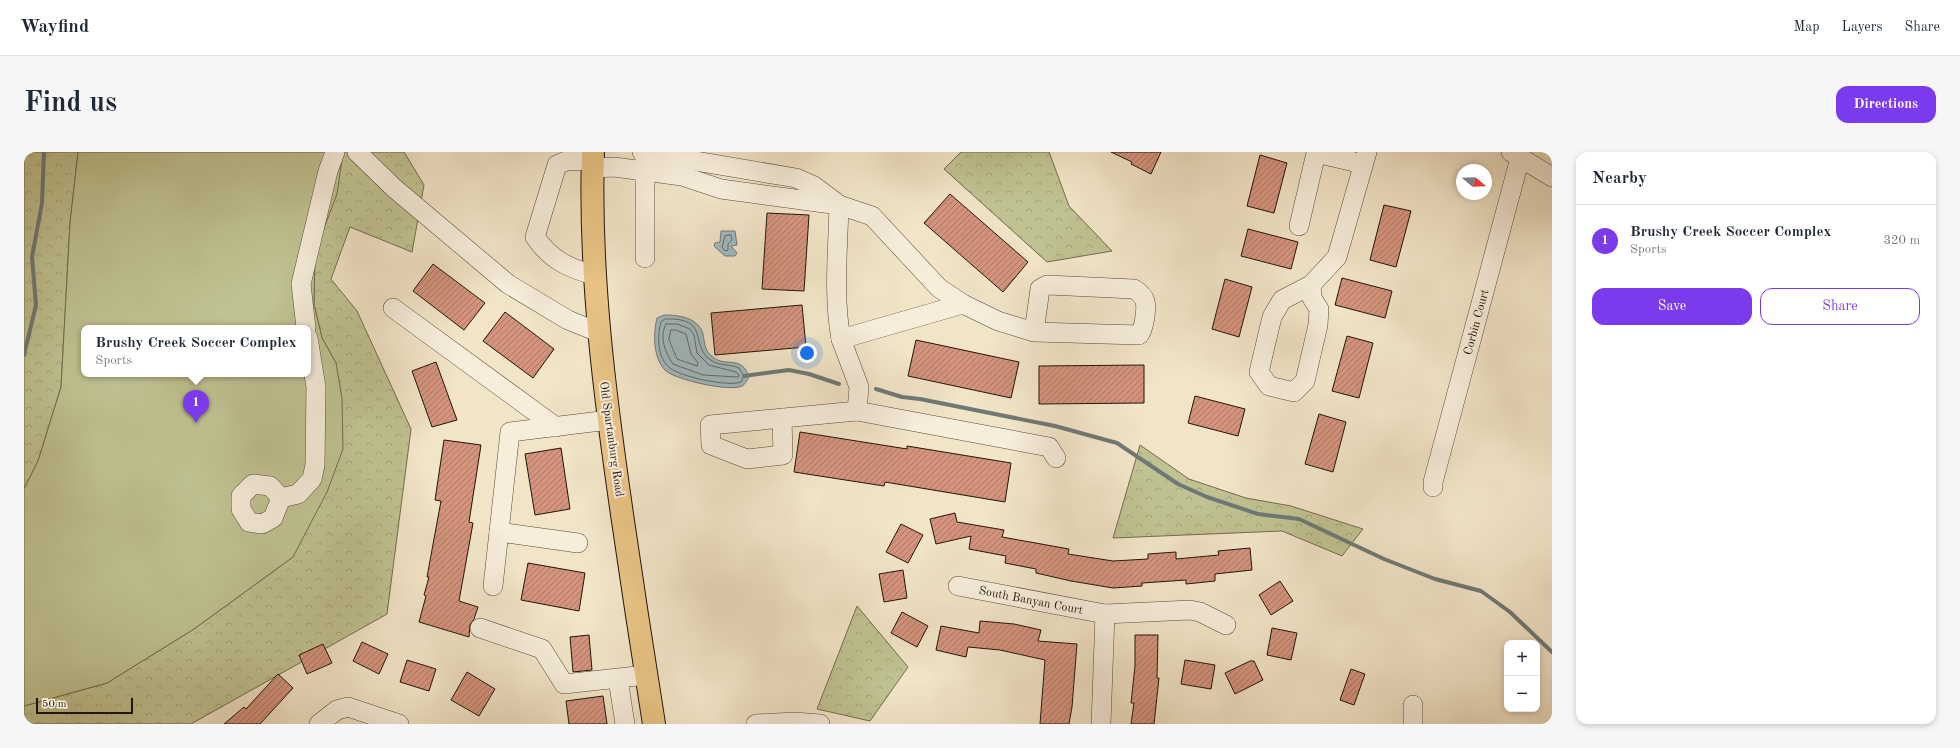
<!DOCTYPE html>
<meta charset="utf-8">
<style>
:root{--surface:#fff;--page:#f6f6f7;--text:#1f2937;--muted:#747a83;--line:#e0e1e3;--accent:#7c3aed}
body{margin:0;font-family:"Old Standard TT",serif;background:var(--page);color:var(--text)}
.controls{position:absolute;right:12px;bottom:12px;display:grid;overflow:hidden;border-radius:8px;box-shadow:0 2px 6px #0003}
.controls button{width:36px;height:36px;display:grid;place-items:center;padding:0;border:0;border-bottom:1px solid var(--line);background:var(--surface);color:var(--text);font:20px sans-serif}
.compass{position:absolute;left:1432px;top:12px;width:36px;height:36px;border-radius:50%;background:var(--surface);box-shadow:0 2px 6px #0003;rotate:109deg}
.scale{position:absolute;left:12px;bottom:10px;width:97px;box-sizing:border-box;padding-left:4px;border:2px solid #221509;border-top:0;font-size:11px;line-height:14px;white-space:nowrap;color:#221509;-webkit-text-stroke:3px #f6eddb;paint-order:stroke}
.you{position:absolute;left:783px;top:201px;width:14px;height:14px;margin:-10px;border:3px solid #fff;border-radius:50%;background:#1a73e8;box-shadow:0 0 0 6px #1a73e833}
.badge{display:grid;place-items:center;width:26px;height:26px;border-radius:50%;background:var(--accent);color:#fff;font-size:13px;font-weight:700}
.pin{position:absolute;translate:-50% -33px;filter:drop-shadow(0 1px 2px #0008)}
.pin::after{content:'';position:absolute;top:21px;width:14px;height:12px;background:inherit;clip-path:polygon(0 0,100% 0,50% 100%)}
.popup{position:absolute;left:57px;top:173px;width:230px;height:52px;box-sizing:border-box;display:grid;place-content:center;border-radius:8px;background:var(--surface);filter:drop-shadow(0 1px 3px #0005);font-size:13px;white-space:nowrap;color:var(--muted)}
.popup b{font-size:15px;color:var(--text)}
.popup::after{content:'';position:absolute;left:50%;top:100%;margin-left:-8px;border:8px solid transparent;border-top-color:var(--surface)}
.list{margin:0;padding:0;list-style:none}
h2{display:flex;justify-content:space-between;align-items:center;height:52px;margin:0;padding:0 16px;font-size:17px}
h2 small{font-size:13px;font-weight:400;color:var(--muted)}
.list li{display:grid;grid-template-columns:26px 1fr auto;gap:12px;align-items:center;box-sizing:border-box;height:72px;padding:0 16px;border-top:1px solid var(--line)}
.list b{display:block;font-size:15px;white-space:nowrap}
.list p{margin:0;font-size:13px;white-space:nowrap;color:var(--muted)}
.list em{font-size:13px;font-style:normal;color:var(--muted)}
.actions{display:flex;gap:8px;padding:12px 16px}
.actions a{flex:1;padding:9px 0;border:1px solid var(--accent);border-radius:12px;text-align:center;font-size:14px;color:var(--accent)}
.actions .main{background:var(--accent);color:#fff}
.map{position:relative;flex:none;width:1528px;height:572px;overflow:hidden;border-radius:12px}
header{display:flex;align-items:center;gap:24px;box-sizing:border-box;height:56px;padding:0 20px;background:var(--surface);border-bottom:1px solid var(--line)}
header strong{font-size:19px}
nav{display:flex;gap:22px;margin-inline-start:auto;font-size:14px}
.intro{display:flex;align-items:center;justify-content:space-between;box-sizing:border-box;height:96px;padding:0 24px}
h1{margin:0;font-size:28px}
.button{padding:10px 18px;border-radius:12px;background:var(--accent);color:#fff;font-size:14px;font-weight:700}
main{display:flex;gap:24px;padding:0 24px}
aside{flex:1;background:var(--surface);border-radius:12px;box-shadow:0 2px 6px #0003}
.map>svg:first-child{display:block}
</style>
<header>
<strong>Wayfind</strong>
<nav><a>Map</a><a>Layers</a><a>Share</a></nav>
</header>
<div class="intro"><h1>Find us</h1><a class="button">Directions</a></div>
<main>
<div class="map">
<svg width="1528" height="572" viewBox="0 0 1528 572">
<defs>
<pattern id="forest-crowns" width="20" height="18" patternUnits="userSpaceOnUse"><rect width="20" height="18" fill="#c0c291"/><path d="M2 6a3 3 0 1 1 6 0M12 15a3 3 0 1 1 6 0" fill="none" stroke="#a5a67c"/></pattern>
<pattern id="building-hatch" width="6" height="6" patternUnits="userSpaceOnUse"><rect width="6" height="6" fill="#d4937d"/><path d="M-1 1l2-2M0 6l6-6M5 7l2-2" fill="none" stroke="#ac7765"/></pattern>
</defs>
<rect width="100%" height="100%" fill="#f1e4c7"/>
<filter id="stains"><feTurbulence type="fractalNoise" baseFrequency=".005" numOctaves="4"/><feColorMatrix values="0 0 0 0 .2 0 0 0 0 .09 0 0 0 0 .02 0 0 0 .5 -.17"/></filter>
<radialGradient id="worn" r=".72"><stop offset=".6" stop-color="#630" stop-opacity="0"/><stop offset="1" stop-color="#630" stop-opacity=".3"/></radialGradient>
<!-- forest -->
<g fill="url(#forest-crowns)" stroke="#716c4d">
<path d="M 0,0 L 54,0 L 46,71 L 37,235 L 14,309 L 0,337 Z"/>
<path d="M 319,0 L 380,0 L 400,33 L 388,100 L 326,75 L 307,127 L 333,159 L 387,277 L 363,462 L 167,572 L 0,572 L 0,554 L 83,531 L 170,477 L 269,405 L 312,211 L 298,186 L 290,152 L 291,100 Z"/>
<path d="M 937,0 L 1025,0 L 1045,54 L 1088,99 L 1023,110 L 920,17 Z"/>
<path d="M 1116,293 L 1165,327 L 1222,346 L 1267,354 L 1339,377 L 1318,404 L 1258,379 L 1089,386 Z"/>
<path d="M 833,454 L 884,515 L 846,569 L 793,557 Z"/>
</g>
<!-- park -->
<path fill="#c0c291" stroke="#716c4d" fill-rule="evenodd" d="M 54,0 L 319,0 L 313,42 L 291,100 L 290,152 L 298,186 L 312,211 L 318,246 L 319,297 L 303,340 L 269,405 L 170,477 L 83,531 L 0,554 L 0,337 L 14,309 L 37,235 L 46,71 ZM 60,176 L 284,176 L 284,222 L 60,222 Z"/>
<!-- water -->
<g fill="#a1bbc1" stroke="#6e7977">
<path d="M 697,79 L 711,79 L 713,93 L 707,94 L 713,101 L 711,104 L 701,104 L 690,94 L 691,91 L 696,90 Z"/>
<path d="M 640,163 C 654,163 674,165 679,182 C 681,192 680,199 690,206 C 703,215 718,203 725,225 C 723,228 721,233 718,234 C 705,240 653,228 642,219 C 629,207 629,182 633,166 Z"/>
</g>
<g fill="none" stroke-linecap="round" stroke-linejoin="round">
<!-- shore -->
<g stroke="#626865" stroke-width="1">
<path d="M 707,83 L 708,88 L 704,92 L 704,98 L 701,99 L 698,95 L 701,84 Z"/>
<path d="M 641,167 C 688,165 664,194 688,209 C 696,214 706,212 715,216 L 720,224 L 717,230 C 705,235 657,225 646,216 C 633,206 633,184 637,170 Z"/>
<path d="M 642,172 L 653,172 L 666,177 L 670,183 L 673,201 L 685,213 L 712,220 L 715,223 L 714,225 L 679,223 L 649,212 C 641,200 635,185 642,172 Z"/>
<path d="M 647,178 L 652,178 L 662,182 L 667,202 L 674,211 L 673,214 L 653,207 L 645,188 Z"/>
</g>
<!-- stream -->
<g stroke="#6e7977" stroke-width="4">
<path d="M 0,203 L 12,153 L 8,105 L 18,51 L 20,0"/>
<path d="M 720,224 L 765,218 L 785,222 L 815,232"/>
<path d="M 852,237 L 878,245 L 896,247 L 1031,274 L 1093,291 L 1154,332 L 1183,345 L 1234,362 L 1275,367 L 1360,407 L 1411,427 L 1457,439 L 1486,460 L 1528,500"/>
</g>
</g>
<!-- building -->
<g fill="url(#building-hatch)" stroke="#221509">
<path d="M 1087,0 L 1137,0 L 1127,22 L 1107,12 L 1108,10 Z"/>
<path d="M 1236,3 L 1263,11 L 1250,61 L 1223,54 Z"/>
<path d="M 926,42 L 1004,110 L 979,140 L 900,71 Z"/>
<path d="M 1360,53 L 1387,59 L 1372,115 L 1346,108 Z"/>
<path d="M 743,61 L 785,63 L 780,139 L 738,137 Z"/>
<path d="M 1224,77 L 1274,90 L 1267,117 L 1217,104 Z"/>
<path d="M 409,112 L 461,151 L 440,178 L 389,139 Z"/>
<path d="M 1318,126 L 1368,139 L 1361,166 L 1311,153 Z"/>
<path d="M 1201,127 L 1228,135 L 1215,185 L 1188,177 Z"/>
<path d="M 778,153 L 782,195 L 691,203 L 687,161 Z"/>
<path d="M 481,160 L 530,197 L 509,226 L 459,189 Z"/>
<path d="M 1323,184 L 1349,191 L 1335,246 L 1308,239 Z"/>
<path d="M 892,188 L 995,210 L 987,246 L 884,224 Z"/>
<path d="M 412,210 L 433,268 L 408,275 L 388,219 Z"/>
<path d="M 1120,213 L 1120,251 L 1015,252 L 1015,214 Z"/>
<path d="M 1171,244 L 1221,257 L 1214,284 L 1164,271 Z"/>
<path d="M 1295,262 L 1322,270 L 1309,320 L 1281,312 Z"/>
<path d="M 776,280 L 883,297 L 883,294 L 987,311 L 981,350 L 861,330 L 860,334 L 770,320 Z"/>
<path d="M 420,288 L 457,293 L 445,370 L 449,371 L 435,449 L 454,455 L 450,467 L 446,473 L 445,485 L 395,470 L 402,444 L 400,443 L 405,425 L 403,425 L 417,349 L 411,348 Z"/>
<path d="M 537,296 L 546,357 L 511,363 L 501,302 Z"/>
<path d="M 931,361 L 933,370 L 980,378 L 978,385 L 1045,397 L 1044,402 L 1089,409 L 1124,407 L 1124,402 L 1152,400 L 1152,407 L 1195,403 L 1194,399 L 1226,396 L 1228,418 L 1191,422 L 1191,429 L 1162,432 L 1162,428 L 1118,431 L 1118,434 L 1089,436 L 1047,429 L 1012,421 L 1012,417 L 981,411 L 982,404 L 945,397 L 947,384 L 912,392 L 906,367 Z"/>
<path d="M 877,372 L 899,383 L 884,411 L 862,400 Z"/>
<path d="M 504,411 L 561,421 L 555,459 L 497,448 Z"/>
<path d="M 879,418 L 883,446 L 860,450 L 855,422 Z"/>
<path d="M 1256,429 L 1269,449 L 1247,463 L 1235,443 Z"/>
<path d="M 878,460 L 904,474 L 893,495 L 867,481 Z"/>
<path d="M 956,469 L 990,472 L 1017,478 L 1014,489 L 1053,492 L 1048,555 L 1045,572 L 1016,572 L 1021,508 L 976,498 L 944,495 L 942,505 L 912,498 L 917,474 L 955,481 Z"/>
<path d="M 1248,476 L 1273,481 L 1267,508 L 1243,503 Z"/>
<path d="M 565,483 L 568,518 L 549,520 L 546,485 Z"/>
<path d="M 1111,483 L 1134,483 L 1133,526 L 1135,526 L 1130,572 L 1107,572 L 1110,551 L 1107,551 L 1111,514 Z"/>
<path d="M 338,490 L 364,502 L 355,522 L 329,509 Z"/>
<path d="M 299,492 L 308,511 L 283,522 L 275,503 Z"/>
<path d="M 383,508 L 412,517 L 405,539 L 376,530 Z"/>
<path d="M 1161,508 L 1191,513 L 1187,537 L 1157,532 Z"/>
<path d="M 1226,509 L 1230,509 L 1239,528 L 1211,542 L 1201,521 Z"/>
<path d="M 1327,517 L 1341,522 L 1330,553 L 1316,548 Z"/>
<path d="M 443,520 L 471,537 L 455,564 L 427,548 Z"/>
<path d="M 254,522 L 269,536 L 236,572 L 200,572 L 220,555 L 222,557 Z"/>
<path d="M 579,544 L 583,572 L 545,572 L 542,549 Z"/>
</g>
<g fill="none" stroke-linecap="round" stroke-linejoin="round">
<defs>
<g id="minor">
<path d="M 333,0 L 370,36 L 484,132 L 544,168 L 574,180"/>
<path d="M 618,0 L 772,26 L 790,34 L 814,52"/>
<path d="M 1487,0 L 1528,25"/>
<path d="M 569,8 L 542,9 L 533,13 L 511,85 C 527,108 544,116 570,123"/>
<path d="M 569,16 L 590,15 L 658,24 L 697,37 L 815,53 L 848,64 L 915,136 L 939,152 L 974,169 L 1010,180 L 1115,183 C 1120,178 1123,156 1121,149 C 1119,143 1115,140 1110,137 L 1023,133 L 1016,137 L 1010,180"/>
<path d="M 815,53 C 814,98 809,143 817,187 L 939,152"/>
<path d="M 1275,74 L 1292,1 L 1339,12"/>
<path d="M 621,106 L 621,7"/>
<path d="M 1287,133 L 1288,146 L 1295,157 L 1294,173 L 1281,229 L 1270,240 L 1245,234 L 1235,220 L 1248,165 L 1258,148 L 1287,133 L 1313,105 L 1343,0"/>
<path d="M 369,156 L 532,275"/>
<path d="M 282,176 L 277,132 L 304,19 L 311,0"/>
<path d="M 817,187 L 835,235 L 833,259 L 1025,295 L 1032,306"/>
<path d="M 758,266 L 759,303 L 723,307 L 687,293 L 686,273 L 833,259"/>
<path d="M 229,332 L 246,334 L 257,346 L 249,366 L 238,372 L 225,370 L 217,357 L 217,344 Z"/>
<path d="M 1409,335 L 1409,330 L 1496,6"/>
<path d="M 257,346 L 274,342 L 288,327 L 291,313 L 292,235 L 284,186"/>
<path d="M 475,380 L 554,391"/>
<path d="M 469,434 L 486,280 L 585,268"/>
<path d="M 934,434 L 1081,462 L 1166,458 L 1176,460 L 1202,473"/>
<path d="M 456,476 L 518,497 L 540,532 L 622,523"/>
<path d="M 594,527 L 601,572"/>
<path d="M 295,572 L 313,558 L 324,555 L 375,572"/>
<path d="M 732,572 L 770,570 L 796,572"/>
<path d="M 1077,572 L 1081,462"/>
<path d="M 1389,572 L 1389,553"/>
</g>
<path id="major" d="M 569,0 C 565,124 581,246 599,369 C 609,437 619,504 630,572"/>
</defs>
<!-- minor casing -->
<use href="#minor" stroke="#564938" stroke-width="20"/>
<!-- major casing -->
<use href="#major" stroke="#221509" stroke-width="24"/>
<!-- minor -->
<use href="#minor" stroke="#f6eddb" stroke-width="19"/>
<!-- major -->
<use href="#major" stroke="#e8c284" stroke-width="22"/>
</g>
<g text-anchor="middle" stroke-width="4" stroke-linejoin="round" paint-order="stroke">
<!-- street labels -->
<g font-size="12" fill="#221509" stroke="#f6eddb">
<text transform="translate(1452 170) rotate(-75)" y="4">Corbin Court</text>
<text transform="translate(588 287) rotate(82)" y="4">Old Spartanburg Road</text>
<text transform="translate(1007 448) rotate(11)" y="4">South Banyan Court</text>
</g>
</g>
<rect width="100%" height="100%" filter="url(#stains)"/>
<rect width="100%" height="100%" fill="url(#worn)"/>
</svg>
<div class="controls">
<button>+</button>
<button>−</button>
</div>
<svg class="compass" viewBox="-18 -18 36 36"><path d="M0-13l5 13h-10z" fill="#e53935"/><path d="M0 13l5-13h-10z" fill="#747a83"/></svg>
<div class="scale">50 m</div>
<div class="you"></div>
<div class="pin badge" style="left:172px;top:271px">1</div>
<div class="popup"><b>Brushy Creek Soccer Complex</b>Sports</div>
</div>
<aside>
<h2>Nearby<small></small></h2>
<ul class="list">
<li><span class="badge">1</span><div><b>Brushy Creek Soccer Complex</b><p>Sports</p></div><em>320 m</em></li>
</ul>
<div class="actions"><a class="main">Save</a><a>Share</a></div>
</aside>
</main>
